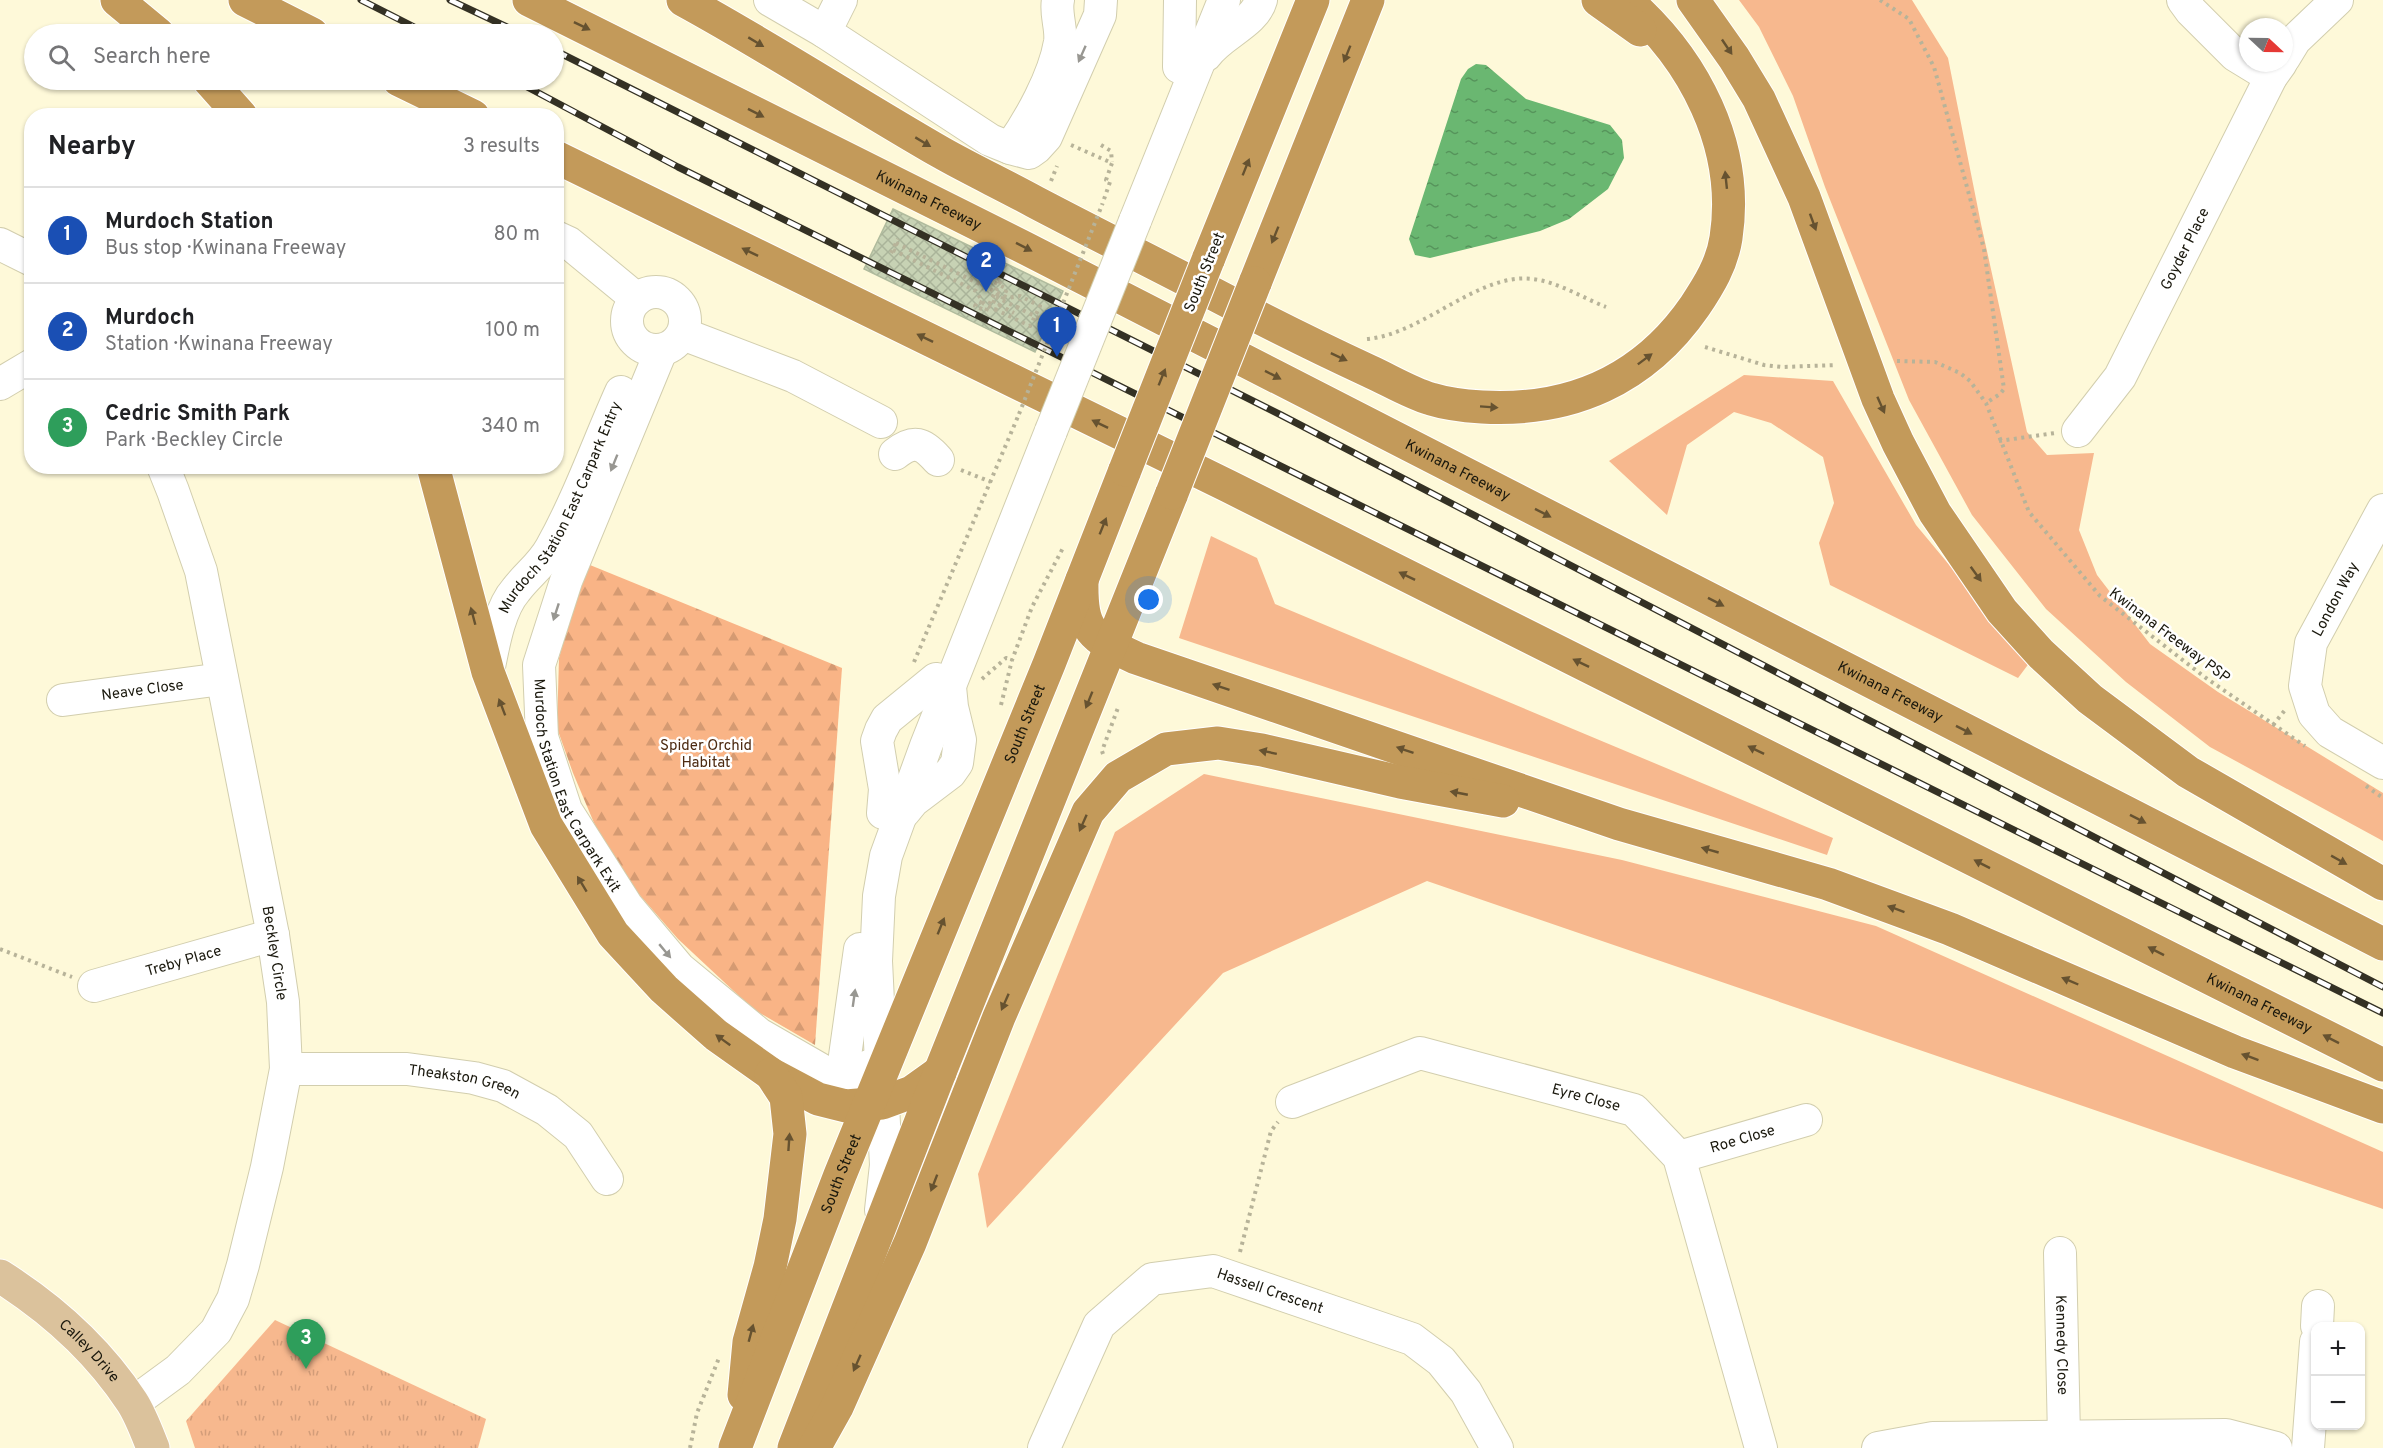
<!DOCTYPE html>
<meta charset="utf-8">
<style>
:root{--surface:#fff;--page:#f6f6f6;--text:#202124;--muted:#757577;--line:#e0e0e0;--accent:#d93025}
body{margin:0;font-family:Overpass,sans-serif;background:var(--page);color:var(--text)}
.controls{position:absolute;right:18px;bottom:18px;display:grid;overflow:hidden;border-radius:12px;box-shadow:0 2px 4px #0004}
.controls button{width:54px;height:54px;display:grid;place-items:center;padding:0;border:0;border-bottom:2px solid var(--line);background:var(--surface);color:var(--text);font:30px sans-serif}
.compass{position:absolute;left:2239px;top:18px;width:54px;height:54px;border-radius:50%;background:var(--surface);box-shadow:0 2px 4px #0004;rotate:112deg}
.you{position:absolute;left:1149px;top:600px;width:21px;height:21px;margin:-15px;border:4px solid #fff;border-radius:50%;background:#1a73e8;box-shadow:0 0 0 9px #1a73e833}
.badge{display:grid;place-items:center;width:39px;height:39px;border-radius:50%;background:var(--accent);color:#fff;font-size:20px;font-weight:700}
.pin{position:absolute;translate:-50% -50px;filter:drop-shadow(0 2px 3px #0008)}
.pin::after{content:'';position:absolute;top:32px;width:21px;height:18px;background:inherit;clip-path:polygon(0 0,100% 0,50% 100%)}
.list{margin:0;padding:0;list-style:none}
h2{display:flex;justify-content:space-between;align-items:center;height:78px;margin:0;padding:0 24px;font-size:26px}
h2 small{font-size:20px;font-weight:400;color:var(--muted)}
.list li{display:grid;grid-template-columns:39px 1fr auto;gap:18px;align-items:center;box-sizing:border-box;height:96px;padding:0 24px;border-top:2px solid var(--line)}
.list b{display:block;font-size:22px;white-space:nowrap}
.list p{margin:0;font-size:20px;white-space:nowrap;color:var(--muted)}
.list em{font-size:20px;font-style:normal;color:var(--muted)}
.icon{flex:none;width:33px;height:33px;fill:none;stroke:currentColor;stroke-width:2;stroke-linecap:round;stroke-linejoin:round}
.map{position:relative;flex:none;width:2383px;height:1448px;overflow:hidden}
.search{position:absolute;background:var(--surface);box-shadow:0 2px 4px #0004;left:24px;top:24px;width:540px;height:66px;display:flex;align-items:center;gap:15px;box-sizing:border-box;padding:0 21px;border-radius:33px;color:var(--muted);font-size:22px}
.panel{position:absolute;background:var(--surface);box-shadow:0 2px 4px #0004;left:24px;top:108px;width:540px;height:366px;border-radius:24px}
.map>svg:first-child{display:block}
</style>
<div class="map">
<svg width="2383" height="1448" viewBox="0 0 2383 1448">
<defs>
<pattern id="forest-firs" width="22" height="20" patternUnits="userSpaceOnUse" patternTransform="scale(1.5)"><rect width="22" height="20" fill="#f9b486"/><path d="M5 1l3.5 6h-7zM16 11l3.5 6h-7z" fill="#d59a72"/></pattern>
<pattern id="park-tufts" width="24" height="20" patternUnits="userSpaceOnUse" patternTransform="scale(1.5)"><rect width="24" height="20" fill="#f7b88e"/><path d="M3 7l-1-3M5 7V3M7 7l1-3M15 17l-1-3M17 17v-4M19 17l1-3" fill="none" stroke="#d39d79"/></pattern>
<pattern id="water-ripples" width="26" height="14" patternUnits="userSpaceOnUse" patternTransform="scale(1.5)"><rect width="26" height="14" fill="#6ab771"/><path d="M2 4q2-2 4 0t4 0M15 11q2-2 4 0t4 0" fill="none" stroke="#56945b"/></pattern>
<pattern id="building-cross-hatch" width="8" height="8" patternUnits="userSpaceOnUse" patternTransform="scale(1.5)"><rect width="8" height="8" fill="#c7d2b4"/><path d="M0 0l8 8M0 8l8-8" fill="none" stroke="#aab49a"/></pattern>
</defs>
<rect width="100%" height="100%" fill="#fef9d9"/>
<!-- grass -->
<g fill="#f7b88e">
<path d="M 1739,0 L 1912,0 L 1948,58 L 1981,224 L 2027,432 L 2047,455 L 2094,453 L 2079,530 L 2097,575 L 2150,644 L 2218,692 L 2383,793 L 2383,841 L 2210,747 L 2126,682 L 2046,609 L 1972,515 L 1909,400 L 1825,187 L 1793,96 L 1759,27 Z"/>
<path d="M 1744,375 L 1833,381 L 1916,525 L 2030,662 L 2018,678 L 1830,585 L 1819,543 L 1834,503 L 1823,457 L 1771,423 L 1734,412 L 1687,445 L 1667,515 L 1609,461 Z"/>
<path d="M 1211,536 L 1257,558 L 1275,604 L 1833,838 L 1827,855 L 1179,638 Z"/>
<path d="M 1204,774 L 1622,860 L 1876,926 L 2383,1152 L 2383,1209 L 1427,881 L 1223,973 L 987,1228 L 978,1174 L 1115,832 Z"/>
</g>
<!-- forest -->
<path fill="url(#forest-firs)" d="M 590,565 L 842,668 L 815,1045 L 753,1009 L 678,939 L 630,884 L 597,830 L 573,773 L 557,728 L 559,658 L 574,603 Z"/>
<!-- park -->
<path fill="url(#park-tufts)" d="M 275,1320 L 486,1419 L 478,1448 L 195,1448 L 186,1421 Z"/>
<!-- water -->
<path fill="url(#water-ripples)" d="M 1476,64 L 1486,65 L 1526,99 L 1610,125 L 1622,140 L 1624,158 L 1608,189 L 1569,219 L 1540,231 L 1430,258 L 1415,255 L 1409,239 L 1461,79 L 1468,69 Z"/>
<!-- building -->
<path fill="url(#building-cross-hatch)" stroke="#b0bb9d" stroke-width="1.5" d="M 893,209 L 1063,291 L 1035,352 L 864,269 Z"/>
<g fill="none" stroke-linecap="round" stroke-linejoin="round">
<defs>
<g id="minor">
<path d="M 770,0 L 825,32"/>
<path d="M 841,0 L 825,32 L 990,140 L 1010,148 L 1029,153 L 1036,148 L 1046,137 L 1100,15 L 1101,0"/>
<path d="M 2183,0 L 2191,11 L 2235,55 L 2271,77"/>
<path d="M 1206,55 C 1221,34 1255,23 1261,0"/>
<path d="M 2284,58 L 2295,40 L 2337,0"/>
<path d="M 1179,67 L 1180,0"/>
<path d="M 1010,148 C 1030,120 1054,77 1060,42 C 1062,28 1055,14 1058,0"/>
<path d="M 1135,221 L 1224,0"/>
<path d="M 556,237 L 569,243 L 637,299"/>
<path d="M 0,244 L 32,260"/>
<circle cx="656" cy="321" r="29"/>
<path d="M 683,334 L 793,376 L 881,422"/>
<path id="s1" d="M 661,351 L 566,581 L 539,665 L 542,737 L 566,810 L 627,906 L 679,968 L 759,1034 L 825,1072 L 860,1070 L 876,1063 L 891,1051"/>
<path d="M 0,384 L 32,365"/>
<path id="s2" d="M 2078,431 L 2120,377 L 2271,77 L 2281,63"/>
<path d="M 895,454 C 914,439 923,443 938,460"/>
<path d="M 2383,510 L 2311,643 L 2305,686 L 2314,714 L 2330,732 L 2383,763"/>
<path id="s3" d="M 488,672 C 493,647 499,609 516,590 C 528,574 541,566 551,548 C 579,498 598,443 621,392"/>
<path id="s4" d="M 63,700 L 222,679"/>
<path d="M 904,812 L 913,801 L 950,773 L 957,763 L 960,740 L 952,707 L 950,687"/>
<path d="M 883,813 L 885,789 L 877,741 L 881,730 L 887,719 L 936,679"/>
<path id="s5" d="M 94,986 L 273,935"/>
<path id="s6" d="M 286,1069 L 407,1069 L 474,1078 L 503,1086 L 547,1110 L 578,1135 L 607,1179"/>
<path d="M 846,1093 L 845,1056 L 860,949"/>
<path id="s7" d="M 1292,1102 L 1420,1053 L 1634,1110 L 1679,1157 L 1761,1448"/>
<path id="s8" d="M 1679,1157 L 1806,1120"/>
<path d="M 881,1210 L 886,1165 L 876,961 L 879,896 L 886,856 L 926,746 L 1051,431"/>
<path id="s9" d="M 2060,1253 L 2064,1437"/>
<path d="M 2317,1326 L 2318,1306"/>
<path d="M 133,1403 L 178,1370 L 216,1331 L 233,1299 L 243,1265 L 267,1167 L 286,1069 L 283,1002 L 273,935 L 201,571 L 173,491 L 163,466"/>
<path id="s10" d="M 1044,1448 L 1099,1325 L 1152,1279 L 1213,1271 L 1412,1339 L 1441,1361 L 1466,1392 L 1497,1448"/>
<path d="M 1878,1448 L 1933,1438 L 2226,1435 L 2276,1448"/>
<path d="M 2308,1448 L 2316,1342"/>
</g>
<g id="major">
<path id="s11" d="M 0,1276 C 52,1309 98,1350 132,1402 C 141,1416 147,1433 153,1448"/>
</g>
<g id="highway">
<path d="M 117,0 L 158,34"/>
<path d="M 245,0 L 312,34"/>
<path id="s12" d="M 529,0 L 1025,248 L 2383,944"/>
<path d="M 683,0 C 771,48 855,103 942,153 C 972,170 1004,185 1035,202 C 1092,232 1150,261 1208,291 C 1261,319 1315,346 1369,371 C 1389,380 1410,393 1431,399 C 1447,404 1466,406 1482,407 C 1571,412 1644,380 1695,306 C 1709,285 1722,264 1726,238 C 1740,146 1694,59 1626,0"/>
<path d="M 1598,0 L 1640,30"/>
<path d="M 1693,0 L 1734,58 L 1759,99 L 1804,197 L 1878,399 L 1898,443 L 1935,513 L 2002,611 L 2041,654 L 2090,699 L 2188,772 L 2383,884"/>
<path d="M 209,80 L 241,116"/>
<path d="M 399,80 L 473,116"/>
<path id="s13" d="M 556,157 L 1228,486 L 2383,1065"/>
<path d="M 1208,260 L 1313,0"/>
<path d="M 1255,283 L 1368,0"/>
<path d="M 433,466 L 488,672 L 546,825 L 613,934 L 664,989 L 716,1035 L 771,1074 L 818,1099 L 846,1106 L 882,1103 L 912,1092 L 940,1072"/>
<path d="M 1082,580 C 1081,632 1091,637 1136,658 L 1619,824 L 1828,884 L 1950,929 L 2235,1052 L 2383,1107"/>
<path d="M 744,1395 L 749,1342 L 770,1267 L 780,1219 L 790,1134 L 786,1097 L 771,1074"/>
<path id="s14" d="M 735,1448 L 840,1175 L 1049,664 L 1125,470"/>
<path d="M 794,1448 L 940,1072 L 1172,493"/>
<path d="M 814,1448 L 837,1407 L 910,1243 L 999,1017 L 1088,812 L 1118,777 L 1166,749 L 1218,743 L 1262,750 L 1400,782 L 1503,801"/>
</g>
</defs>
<!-- minor casing -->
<use href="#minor" stroke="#d2ceae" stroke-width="34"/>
<!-- major casing -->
<use href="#major" stroke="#fff" stroke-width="35"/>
<!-- highway casing -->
<use href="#highway" stroke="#fff" stroke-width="35"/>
<!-- path -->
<g stroke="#b7b399" stroke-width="4" stroke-dasharray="3 4.5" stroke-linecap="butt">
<path d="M 1880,0 L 1909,19 L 1934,67 L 1984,249 L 2004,389 L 2000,394 L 1986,403"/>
<path d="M 1071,145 L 1112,163 L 1106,180 L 1110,182 L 1102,205"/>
<path d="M 1101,145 L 1111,151 L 1112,162"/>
<path d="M 1051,181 L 1057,166"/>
<path d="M 893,250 L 976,291 L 984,304 L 1030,326 L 1040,306 L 1020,296 L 1008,298 L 896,243"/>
<path d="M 891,253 L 898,239"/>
<path d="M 996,297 L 1055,326"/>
<path d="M 982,303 L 978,301 L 975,306 L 986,311 L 1001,280"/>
<path d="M 993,303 L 1000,290"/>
<path d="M 999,305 L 1014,313"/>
<path d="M 1017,308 L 1020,300"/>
<path d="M 994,309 L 997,310 L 1007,289 L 988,279 L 991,275 L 1001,280"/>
<path d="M 1367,339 C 1424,334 1478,272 1533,279 C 1558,282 1583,298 1606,307"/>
<path d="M 1705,347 L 1764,365 L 1782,367 L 1837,365"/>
<path d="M 1897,361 L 1935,362 L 1960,373 L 1970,381 L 1986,403 L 2029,512 L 2100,596 L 2206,678 L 2305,746"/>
<path d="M 1999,441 L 2055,433"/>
<path d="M 961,470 L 991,482"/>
<path d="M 914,662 L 1019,414"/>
<path d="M 982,679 L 1006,658 L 1012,660"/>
<path d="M 1001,705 L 1012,660 L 1032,607 L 1064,546"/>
<path d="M 2273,725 L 2285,710"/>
<path d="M 1103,754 L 1102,751 L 1119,705"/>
<path d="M 2366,786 L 2383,798"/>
<path d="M 0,949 L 72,977"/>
<path d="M 1240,1252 L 1271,1131 L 1278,1122"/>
<path d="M 690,1448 L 697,1413 L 719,1358"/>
</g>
<!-- minor -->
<use href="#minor" stroke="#fff" stroke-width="32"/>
<!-- major -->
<use href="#major" stroke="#dbc29c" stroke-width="33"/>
<!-- highway -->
<use href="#highway" stroke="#c39a5a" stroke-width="33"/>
<defs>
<g id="rail">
<path d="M 361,0 L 428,34"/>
<path d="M 450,0 L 522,34"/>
<path d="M 554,50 L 1281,415 L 2383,987"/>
<path d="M 514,80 L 678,167 L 2383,1013"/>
</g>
</defs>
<!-- rail casing -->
<use href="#rail" stroke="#343124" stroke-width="7"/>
<!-- rail -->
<use href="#rail" stroke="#fff" stroke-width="4.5" stroke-dasharray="14" stroke-linecap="butt"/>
<defs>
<path id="minor-bridge" d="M 1051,431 L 1135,221"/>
<g id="highway-bridge">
<path d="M 1125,470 L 1208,260"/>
<path d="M 1172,493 L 1255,283"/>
</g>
</defs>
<!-- minor-bridge casing -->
<use href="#minor-bridge" stroke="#d2ceae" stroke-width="34" stroke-linecap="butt"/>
<!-- highway-bridge casing -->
<use href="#highway-bridge" stroke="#fff" stroke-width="35" stroke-linecap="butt"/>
<!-- path-bridge -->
<path stroke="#b7b399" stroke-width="4" stroke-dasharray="3 4.5" stroke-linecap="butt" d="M 1019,414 L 1102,205"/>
<!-- minor-bridge -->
<use href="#minor-bridge" stroke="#fff" stroke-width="32"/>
<!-- highway-bridge -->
<use href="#highway-bridge" stroke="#c39a5a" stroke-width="33"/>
</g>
<!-- one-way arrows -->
<defs><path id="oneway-solid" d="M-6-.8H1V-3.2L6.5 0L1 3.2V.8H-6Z" transform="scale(1.5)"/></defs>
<g fill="#665230">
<use href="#oneway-solid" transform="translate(582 26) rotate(26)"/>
<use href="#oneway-solid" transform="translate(756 42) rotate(31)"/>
<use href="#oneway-solid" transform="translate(1727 47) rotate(56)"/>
<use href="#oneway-solid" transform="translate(1347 54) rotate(112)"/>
<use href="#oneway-solid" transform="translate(756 113) rotate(27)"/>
<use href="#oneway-solid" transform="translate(923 142) rotate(31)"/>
<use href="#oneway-solid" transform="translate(1246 167) rotate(-68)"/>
<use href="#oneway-solid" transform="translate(1726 180) rotate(-96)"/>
<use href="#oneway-solid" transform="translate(1813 222) rotate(70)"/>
<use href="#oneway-solid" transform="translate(1275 235) rotate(112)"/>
<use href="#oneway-solid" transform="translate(1024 247) rotate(27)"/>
<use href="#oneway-solid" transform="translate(750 252) rotate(-154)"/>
<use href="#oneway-solid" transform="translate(925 338) rotate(-154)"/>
<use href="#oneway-solid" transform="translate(1339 357) rotate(25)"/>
<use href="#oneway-solid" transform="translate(1645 359) rotate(-37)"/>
<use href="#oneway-solid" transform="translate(1273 375) rotate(27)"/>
<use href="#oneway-solid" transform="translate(1162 377) rotate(-68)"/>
<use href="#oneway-solid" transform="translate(1881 405) rotate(66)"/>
<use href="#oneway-solid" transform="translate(1489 407) rotate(4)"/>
<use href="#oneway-solid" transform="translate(1100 424) rotate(-154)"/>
<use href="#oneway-solid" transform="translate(1543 513) rotate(27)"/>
<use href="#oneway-solid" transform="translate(1103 526) rotate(-68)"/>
<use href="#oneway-solid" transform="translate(1976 574) rotate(54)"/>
<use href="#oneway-solid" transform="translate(1407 576) rotate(-154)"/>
<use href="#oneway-solid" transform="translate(1716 602) rotate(27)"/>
<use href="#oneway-solid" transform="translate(473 616) rotate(-105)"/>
<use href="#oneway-solid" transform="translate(1581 663) rotate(-154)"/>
<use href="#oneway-solid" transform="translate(1221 687) rotate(-161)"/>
<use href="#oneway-solid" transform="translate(1089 700) rotate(112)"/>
<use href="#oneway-solid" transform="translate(502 707) rotate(-111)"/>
<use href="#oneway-solid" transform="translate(1964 730) rotate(27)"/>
<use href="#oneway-solid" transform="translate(1405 750) rotate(-161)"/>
<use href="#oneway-solid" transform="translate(1756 750) rotate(-154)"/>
<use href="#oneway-solid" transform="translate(1268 752) rotate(-168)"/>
<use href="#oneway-solid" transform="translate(1459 793) rotate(-169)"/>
<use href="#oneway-solid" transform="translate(2138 819) rotate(27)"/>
<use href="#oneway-solid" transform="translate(1083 823) rotate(114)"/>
<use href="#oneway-solid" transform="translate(1710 850) rotate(-164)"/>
<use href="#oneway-solid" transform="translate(2339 860) rotate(29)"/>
<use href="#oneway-solid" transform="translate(1982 864) rotate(-153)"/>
<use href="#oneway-solid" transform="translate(582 884) rotate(-121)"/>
<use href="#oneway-solid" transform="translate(1896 909) rotate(-160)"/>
<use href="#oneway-solid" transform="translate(941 926) rotate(-68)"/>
<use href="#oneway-solid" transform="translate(2156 951) rotate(-153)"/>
<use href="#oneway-solid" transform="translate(2070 981) rotate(-157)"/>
<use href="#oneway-solid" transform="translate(1005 1002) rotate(114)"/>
<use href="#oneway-solid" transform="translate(2331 1039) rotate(-153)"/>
<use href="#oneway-solid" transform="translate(723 1040) rotate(-144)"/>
<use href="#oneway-solid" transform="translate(2250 1057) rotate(-160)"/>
<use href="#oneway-solid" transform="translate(789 1142) rotate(-86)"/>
<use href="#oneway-solid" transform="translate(934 1183) rotate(111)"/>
<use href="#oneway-solid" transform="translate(751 1333) rotate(-75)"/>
<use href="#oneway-solid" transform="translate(857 1363) rotate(114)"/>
</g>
<g fill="#989792">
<use href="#oneway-solid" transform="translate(1082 54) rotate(114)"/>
<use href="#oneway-solid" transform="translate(614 463) rotate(112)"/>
<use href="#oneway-solid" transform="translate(556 612) rotate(108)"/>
<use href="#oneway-solid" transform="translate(665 951) rotate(50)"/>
<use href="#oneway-solid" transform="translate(854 998) rotate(-82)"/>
</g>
<g text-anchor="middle" stroke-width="5" stroke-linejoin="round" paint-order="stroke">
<!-- street labels -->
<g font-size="15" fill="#1a180d" stroke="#fff">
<text dy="5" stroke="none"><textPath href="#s12" startOffset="447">Kwinana Freeway</textPath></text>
<text dy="5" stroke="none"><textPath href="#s2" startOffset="212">Goyder Place</textPath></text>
<text transform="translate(1204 272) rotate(-68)" y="5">South Street</text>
<text dy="5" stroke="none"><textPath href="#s12" startOffset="1041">Kwinana Freeway</textPath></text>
<text dy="5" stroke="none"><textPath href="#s3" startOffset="182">Murdoch Station East Carpark Entry</textPath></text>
<text transform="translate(2335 599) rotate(-62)" y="5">London Way</text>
<text transform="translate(2170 635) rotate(37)" y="5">Kwinana Freeway PSP</text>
<text dy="5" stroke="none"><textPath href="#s4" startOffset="80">Neave Close</textPath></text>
<text dy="5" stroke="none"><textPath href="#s12" startOffset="1527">Kwinana Freeway</textPath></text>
<text dy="5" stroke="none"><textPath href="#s14" startOffset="780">South Street</textPath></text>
<text dy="5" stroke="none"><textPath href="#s1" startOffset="466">Murdoch Station East Carpark Exit</textPath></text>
<text transform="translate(275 953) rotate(81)" y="5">Beckley Circle</text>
<text dy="5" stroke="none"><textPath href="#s5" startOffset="93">Treby Place</textPath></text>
<text dy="5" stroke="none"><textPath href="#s13" startOffset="1902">Kwinana Freeway</textPath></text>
<text dy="5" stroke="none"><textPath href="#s6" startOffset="180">Theakston Green</textPath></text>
<text dy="5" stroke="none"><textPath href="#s7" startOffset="309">Eyre Close</textPath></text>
<text dy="5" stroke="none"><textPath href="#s8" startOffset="66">Roe Close</textPath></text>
<text dy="5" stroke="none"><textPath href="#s14" startOffset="294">South Street</textPath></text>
<text dy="5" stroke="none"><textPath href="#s10" startOffset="327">Hassell Crescent</textPath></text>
<text dy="5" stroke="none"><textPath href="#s9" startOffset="92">Kennedy Close</textPath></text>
<text dy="5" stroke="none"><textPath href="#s11" startOffset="117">Calley Drive</textPath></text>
</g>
<!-- park labels -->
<g font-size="15" fill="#4c2a11" stroke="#fff">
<text x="706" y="750">Spider Orchid<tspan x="706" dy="17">Habitat</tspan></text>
</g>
</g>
</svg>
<div class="controls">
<button>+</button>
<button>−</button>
</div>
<svg class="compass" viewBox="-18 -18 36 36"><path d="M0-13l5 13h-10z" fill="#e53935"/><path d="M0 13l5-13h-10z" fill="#757577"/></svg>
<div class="you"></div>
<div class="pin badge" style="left:1057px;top:357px;background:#1a4fb4">1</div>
<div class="pin badge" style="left:986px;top:292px;background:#1a4fb4">2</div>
<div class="pin badge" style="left:306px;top:1369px;background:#2e9e5b">3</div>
<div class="search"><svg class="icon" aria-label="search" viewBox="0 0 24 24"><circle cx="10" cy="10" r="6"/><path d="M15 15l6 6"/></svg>Search here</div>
<section class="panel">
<h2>Nearby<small>3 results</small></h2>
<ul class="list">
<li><span class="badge" style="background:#1a4fb4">1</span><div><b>Murdoch Station</b><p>Bus stop · Kwinana Freeway</p></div><em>80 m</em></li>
<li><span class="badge" style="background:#1a4fb4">2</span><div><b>Murdoch</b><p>Station · Kwinana Freeway</p></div><em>100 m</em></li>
<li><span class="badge" style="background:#2e9e5b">3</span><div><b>Cedric Smith Park</b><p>Park · Beckley Circle</p></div><em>340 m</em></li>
</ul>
</section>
</div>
